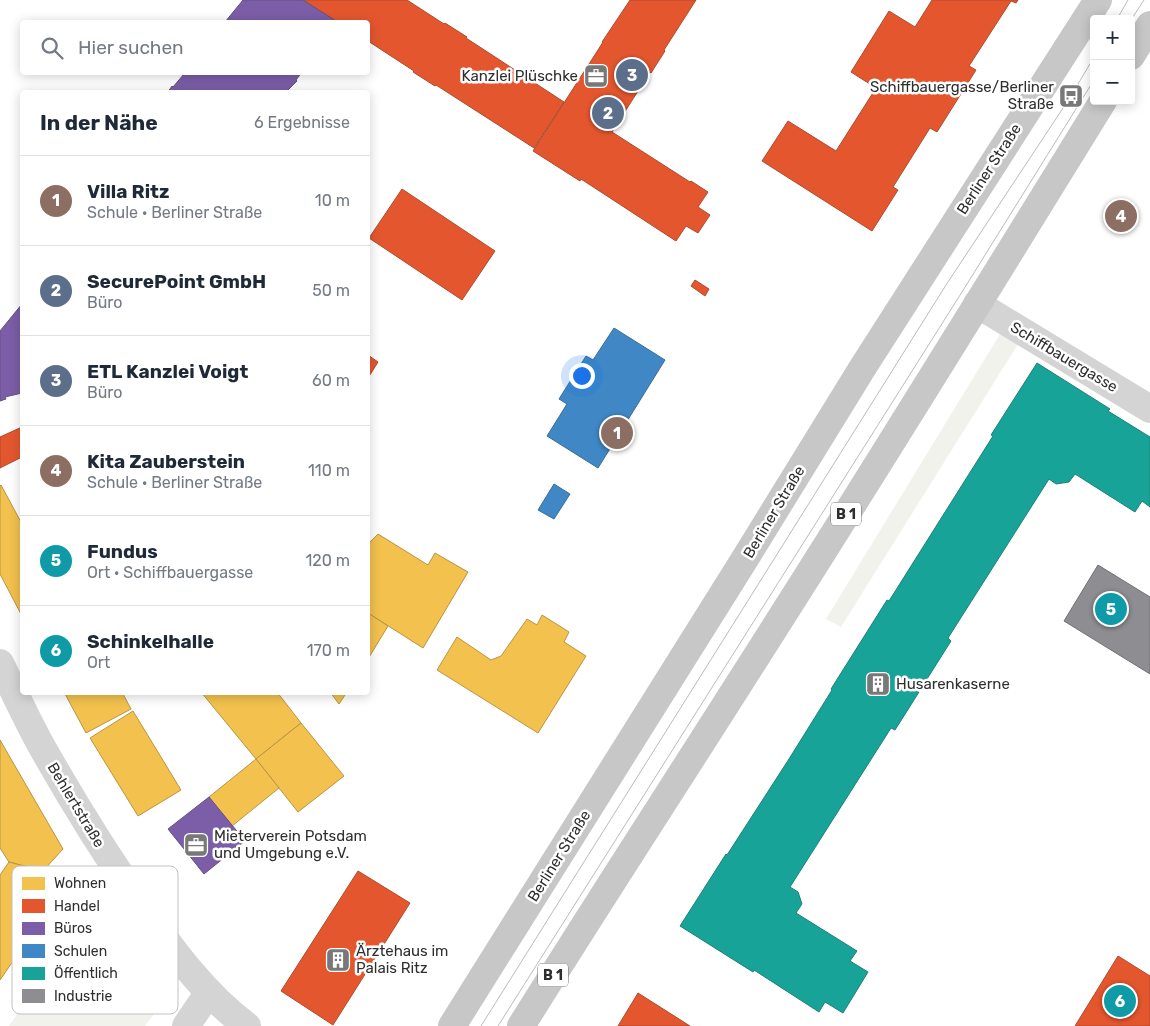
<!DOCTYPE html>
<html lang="de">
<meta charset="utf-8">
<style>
:root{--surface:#fff;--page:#f6f6f7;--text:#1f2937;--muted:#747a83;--line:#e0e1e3;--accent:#787878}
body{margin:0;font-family:Rubik,sans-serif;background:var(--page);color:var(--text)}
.controls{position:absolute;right:15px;top:15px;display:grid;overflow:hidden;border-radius:5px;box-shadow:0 2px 12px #0003}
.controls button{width:45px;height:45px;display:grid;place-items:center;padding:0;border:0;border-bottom:1px solid var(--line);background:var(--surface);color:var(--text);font:25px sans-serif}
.you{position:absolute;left:581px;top:375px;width:18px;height:18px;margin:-12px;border:4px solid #fff;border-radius:50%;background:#1a73e8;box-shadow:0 0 0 8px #1a73e833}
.badge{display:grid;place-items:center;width:32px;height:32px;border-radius:50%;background:var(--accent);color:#fff;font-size:16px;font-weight:700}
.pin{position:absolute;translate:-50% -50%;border:2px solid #fff;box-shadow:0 1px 5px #0006}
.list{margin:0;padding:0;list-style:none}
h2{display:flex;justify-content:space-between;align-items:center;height:65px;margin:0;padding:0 20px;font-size:21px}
h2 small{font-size:16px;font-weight:400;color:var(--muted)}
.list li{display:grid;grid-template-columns:32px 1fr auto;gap:15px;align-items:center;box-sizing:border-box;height:90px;padding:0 20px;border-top:1px solid var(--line)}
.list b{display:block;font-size:19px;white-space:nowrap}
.list p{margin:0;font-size:16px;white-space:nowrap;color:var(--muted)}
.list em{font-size:16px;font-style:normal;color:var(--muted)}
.icon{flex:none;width:28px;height:28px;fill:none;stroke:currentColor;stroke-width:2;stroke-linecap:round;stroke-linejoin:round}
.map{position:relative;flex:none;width:1150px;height:1026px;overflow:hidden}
.search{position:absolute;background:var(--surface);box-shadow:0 2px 12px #0003;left:20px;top:20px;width:350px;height:55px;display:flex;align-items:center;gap:12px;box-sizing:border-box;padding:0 18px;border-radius:5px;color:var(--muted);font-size:19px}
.panel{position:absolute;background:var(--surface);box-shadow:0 2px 12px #0003;left:20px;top:90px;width:350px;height:605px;border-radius:5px}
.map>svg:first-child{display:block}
</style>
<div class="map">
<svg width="1150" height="1026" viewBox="0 0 1150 1026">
<rect width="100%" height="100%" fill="#fff"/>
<!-- green -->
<g fill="#f1f2eb">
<path d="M 1000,334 L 1006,334 L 1018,344 L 841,627 L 826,619 Z"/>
<path d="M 96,897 L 162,1003 L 145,1026 L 9,1026 Z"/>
</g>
<!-- homes -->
<g fill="#f2c14e" stroke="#b89545">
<path d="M 1,485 L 22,524 L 22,616 L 0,574 L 0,486 Z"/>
<path d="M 378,534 L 428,565 L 435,553 L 468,572 L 423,648 L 368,613 L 368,544 Z"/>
<path d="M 368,613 L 388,626 L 368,659 Z"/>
<path d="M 542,615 L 569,632 L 564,642 L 586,656 L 538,733 L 437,670 L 457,637 L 491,660 L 501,656 L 527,619 L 537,625 Z"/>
<path d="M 64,692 L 122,692 L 131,709 L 86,733 Z"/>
<path d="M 201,692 L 277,692 L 301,723 L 256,759 Z"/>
<path d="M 330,692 L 347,692 L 339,704 Z"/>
<path d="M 133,711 L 181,790 L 138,816 L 90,738 Z"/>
<path d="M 301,723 L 344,776 L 298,812 L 256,759 Z"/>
<path d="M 0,740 L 63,849 L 43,871 L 9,862 L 0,848 Z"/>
<path d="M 256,759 L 279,788 L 232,826 L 209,797 Z"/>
<path d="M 9,862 L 43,871 L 64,887 L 0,980 L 0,875 Z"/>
</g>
<!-- shops -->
<g fill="#e4572e" stroke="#ae4b2e">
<path d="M 303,0 L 407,0 L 444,24 L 445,23 L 467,37 L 466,38 L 564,102 L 534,148 L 436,85 L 435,86 L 413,72 L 414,71 L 368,41 L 368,22 L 338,22 Z"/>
<path d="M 630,0 L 696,0 L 664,50 L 665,51 L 651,73 L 650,72 L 612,132 L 690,182 L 691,181 L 708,192 L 698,207 L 710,215 L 698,233 L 686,226 L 676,241 L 581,179 L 580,181 L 533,151 L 598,50 L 603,42 L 602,42 Z"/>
<path d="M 932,0 L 1018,0 L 1016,3 L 1011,1 L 969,66 L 976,70 L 937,132 L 930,128 L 893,187 L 898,190 L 872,231 L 762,161 L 788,121 L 836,151 L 876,88 L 851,72 L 889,11 L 915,27 Z"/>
<path d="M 402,189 L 495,251 L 462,300 L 369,238 Z"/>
<path d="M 695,280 L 709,289 L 705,296 L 691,286 Z"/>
<path d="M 368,355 L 378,362 L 368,378 Z"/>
<path d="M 22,427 L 22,457 L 0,468 L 0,437 Z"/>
<path d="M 358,871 L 410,903 L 333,1025 L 281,991 Z"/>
<path d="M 1118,956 L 1150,976 L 1150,1026 L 1075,1026 Z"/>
<path d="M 638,993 L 690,1026 L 618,1026 Z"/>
</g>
<!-- offices -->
<g fill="#7b5ea7" stroke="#645083">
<path d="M 243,0 L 303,0 L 334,20 L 332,22 L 225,22 Z"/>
<path d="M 302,72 L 296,80 L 297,81 L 286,92 L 168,92 L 172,86 L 173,87 L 184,74 L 183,72 Z"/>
<path d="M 22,304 L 22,393 L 5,397 L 6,399 L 0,401 L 0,331 Z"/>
<path d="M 209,797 L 245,841 L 204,874 L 168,829 Z"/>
</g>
<!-- schools -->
<g fill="#3f88c5" stroke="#3a6d98">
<path d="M 614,328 L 665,360 L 598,468 L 547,436 L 567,404 L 559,399 L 586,356 L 593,360 Z"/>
<path d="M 554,484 L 570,494 L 554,519 L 538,510 Z"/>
</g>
<!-- public -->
<path fill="#17a398" stroke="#1e8078" d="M 1037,363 L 1110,409 L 1108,411 L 1150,437 L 1150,507 L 1142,501 L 1135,512 L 1075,474 L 1069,482 L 1056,484 L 1049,479 L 948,638 L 951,641 L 927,679 L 925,678 L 917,691 L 919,692 L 895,730 L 891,728 L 790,887 L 798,892 L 802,904 L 796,913 L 857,951 L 850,961 L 868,972 L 843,1013 L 825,1002 L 819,1012 L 754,970 L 753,972 L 680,926 L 726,854 L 727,855 L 789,759 L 832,690 L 831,689 L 887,600 L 889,601 L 993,436 L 991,435 Z"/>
<!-- industry -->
<path fill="#8d8d92" stroke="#717174" d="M 1098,565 L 1150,597 L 1150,674 L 1064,621 Z"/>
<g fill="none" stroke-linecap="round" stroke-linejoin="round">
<!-- minor -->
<g stroke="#d4d4d4" stroke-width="28">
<path d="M 977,304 L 1150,409"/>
<path d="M 186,1026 L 209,992"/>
</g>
<!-- tertiary -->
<path stroke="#d4d4d4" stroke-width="28" d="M 0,663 C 15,693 29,725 46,754 C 76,807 108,858 143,908 C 172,950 205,995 247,1026"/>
<!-- primary -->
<g stroke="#c7c7c7" stroke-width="28">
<path d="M 1131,56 L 1150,25"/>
<path d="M 452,1026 L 746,557 L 863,367 L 1098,0"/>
<path d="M 521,1026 C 594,909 669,794 742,679 C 865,487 984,294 1103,101"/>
</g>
<!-- tram -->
<g stroke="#bbb" stroke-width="1">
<path d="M 1117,19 L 1128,0"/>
<path d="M 1131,20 L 1144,0"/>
<path d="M 481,1026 L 946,285 L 1071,96 L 1094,57"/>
<path d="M 498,1026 L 962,292 L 1094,80"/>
</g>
</g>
<!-- icons -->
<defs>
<symbol id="office-square" viewBox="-11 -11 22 22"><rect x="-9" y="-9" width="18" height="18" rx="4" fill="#787878" stroke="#fff"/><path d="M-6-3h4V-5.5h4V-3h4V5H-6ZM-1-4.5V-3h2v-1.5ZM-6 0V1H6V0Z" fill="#fff"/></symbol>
<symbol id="bus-square" viewBox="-11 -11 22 22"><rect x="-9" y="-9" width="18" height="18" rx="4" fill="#787878" stroke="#fff"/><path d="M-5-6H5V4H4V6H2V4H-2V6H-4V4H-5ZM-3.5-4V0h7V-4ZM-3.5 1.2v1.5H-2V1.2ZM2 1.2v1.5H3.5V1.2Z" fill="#fff"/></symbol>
<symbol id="building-square" viewBox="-11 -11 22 22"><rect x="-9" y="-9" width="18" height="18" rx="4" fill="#787878" stroke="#fff"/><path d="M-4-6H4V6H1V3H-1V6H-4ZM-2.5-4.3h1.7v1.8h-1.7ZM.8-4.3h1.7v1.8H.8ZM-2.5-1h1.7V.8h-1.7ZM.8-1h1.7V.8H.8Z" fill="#fff"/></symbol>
</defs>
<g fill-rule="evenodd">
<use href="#office-square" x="582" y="62" width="28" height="28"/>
<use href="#bus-square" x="1057" y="82" width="28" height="28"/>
<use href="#building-square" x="864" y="670" width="28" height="28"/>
<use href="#office-square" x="182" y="831" width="28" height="28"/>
<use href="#building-square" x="324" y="946" width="28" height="28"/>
</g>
<g text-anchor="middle" stroke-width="5" stroke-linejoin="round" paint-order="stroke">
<!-- shield labels -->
<g fill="#fff" stroke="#6d6d6d" stroke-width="1">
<rect x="831" y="502.5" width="30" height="23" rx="4"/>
<rect x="538" y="963.5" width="30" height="23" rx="4"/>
</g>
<g font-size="14" font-weight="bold" fill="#2f2f2f">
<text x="846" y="519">B 1</text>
<text x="553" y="980">B 1</text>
</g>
<!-- poi labels -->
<g font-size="15" fill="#2f2f2f" stroke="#fff" text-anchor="start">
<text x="578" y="81" text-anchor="end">Kanzlei Plüschke</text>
<text x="1054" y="92" text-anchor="end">Schiffbauergasse/Berliner<tspan x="1054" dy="17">Straße</tspan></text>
<text x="896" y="689">Husarenkaserne</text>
<text x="214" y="841">Mieterverein Potsdam<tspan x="214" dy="17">und Umgebung e.V.</tspan></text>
<text x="356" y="956">Ärztehaus im<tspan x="356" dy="17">Palais Ritz</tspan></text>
</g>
<!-- street labels -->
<g font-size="15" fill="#2f2f2f" stroke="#fff">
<text transform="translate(989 169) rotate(-57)" y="5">Berliner Straße</text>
<text transform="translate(1064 357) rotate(31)" y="5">Schiffbauergasse</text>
<text transform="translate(774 512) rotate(-59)" y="5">Berliner Straße</text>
<text transform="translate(76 805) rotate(59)" y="5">Behlertstraße</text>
<text transform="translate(559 856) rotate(-58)" y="5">Berliner Straße</text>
</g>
</g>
<!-- legend -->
<rect x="12" y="866" width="166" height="148" rx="8" fill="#fff" stroke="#c1c1c1" stroke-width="1"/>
<rect x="22" y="877" width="23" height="13" fill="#f2c14e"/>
<rect x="22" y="899" width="23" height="14" fill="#e4572e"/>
<rect x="22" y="922" width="23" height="13" fill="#7b5ea7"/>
<rect x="22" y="944" width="23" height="14" fill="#3f88c5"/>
<rect x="22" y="967" width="23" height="13" fill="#17a398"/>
<rect x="22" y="989" width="23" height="14" fill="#8d8d92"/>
<g font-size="14" fill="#2f2f2f">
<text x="54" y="888">Wohnen</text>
<text x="54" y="911">Handel</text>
<text x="54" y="933">Büros</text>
<text x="54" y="956">Schulen</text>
<text x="54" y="978">Öffentlich</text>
<text x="54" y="1001">Industrie</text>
</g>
</svg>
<div class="controls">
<button>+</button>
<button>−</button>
</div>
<div class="you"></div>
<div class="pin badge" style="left:617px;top:433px;background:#8d6e63">1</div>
<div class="pin badge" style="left:608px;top:113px;background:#5c6f8a">2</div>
<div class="pin badge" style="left:632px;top:75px;background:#5c6f8a">3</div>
<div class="pin badge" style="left:1121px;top:216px;background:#8d6e63">4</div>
<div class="pin badge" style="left:1111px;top:609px;background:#0f9aa8">5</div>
<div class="pin badge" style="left:1120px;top:1001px;background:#0f9aa8">6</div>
<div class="search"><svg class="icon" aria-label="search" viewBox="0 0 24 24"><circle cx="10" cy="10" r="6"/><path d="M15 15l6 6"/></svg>Hier suchen</div>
<section class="panel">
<h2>In der Nähe<small>6 Ergebnisse</small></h2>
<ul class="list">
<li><span class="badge" style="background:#8d6e63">1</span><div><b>Villa Ritz</b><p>Schule · Berliner Straße</p></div><em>10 m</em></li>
<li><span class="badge" style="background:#5c6f8a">2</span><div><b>SecurePoint GmbH</b><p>Büro</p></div><em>50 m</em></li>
<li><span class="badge" style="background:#5c6f8a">3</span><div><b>ETL Kanzlei Voigt</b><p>Büro</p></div><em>60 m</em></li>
<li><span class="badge" style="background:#8d6e63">4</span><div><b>Kita Zauberstein</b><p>Schule · Berliner Straße</p></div><em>110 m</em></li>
<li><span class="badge" style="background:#0f9aa8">5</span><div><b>Fundus</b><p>Ort · Schiffbauergasse</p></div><em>120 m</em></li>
<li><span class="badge" style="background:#0f9aa8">6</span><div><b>Schinkelhalle</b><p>Ort</p></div><em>170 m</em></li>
</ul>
</section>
</div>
